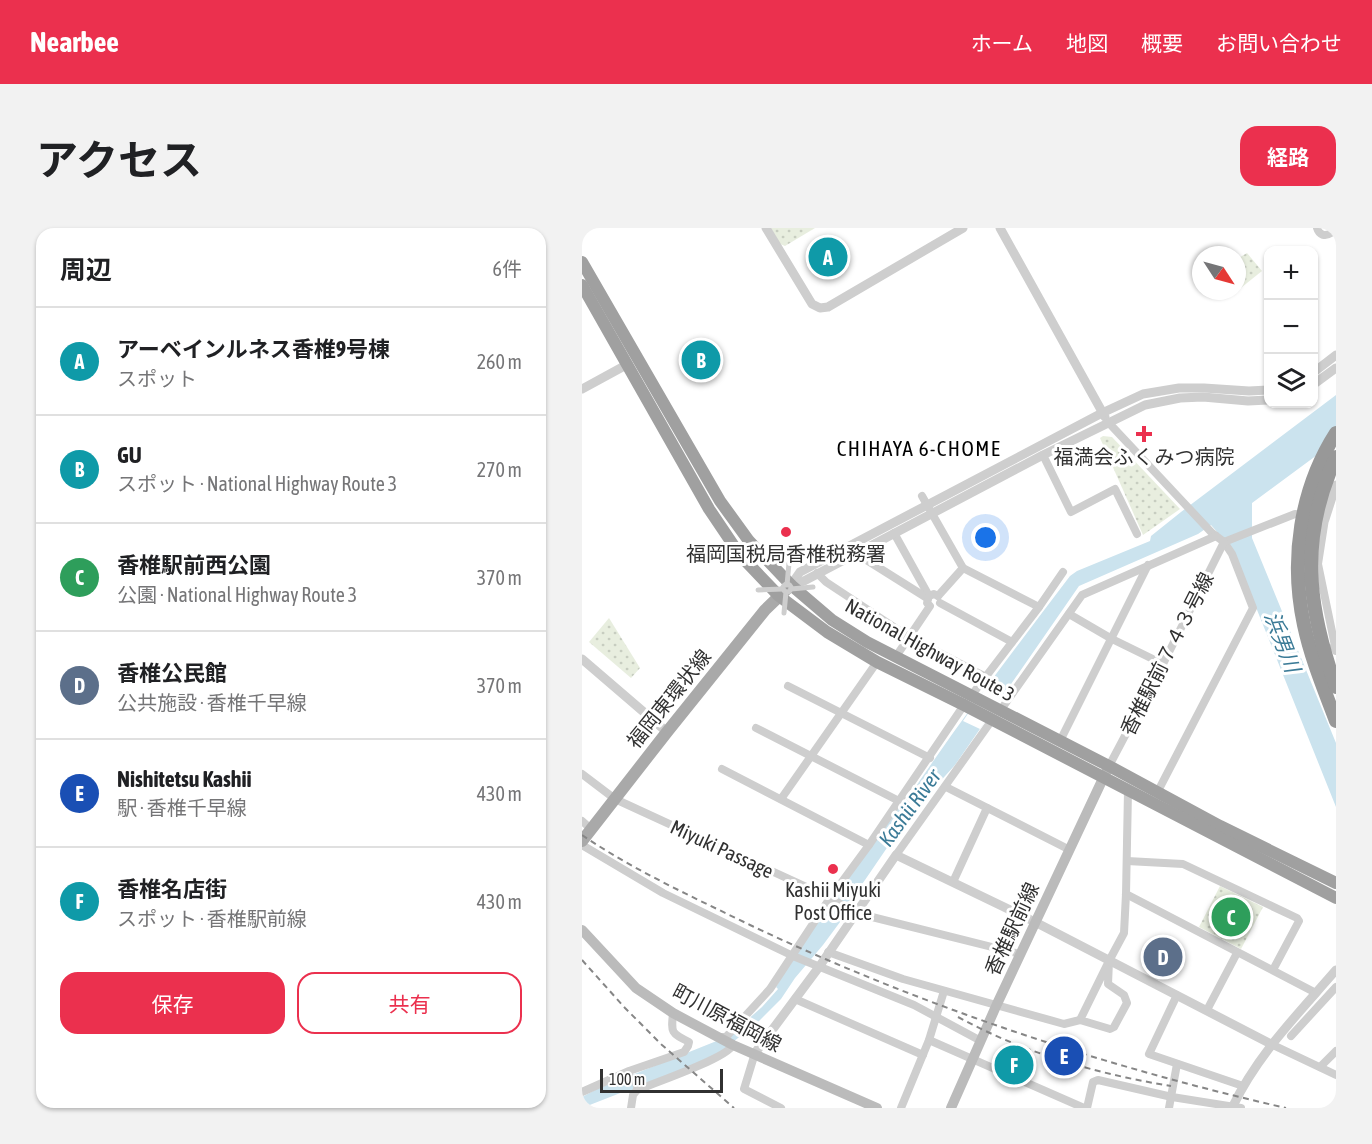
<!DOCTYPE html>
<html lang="ja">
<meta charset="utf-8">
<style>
:root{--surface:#fff;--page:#f2f2f2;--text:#202124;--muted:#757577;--line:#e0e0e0;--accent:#eb304e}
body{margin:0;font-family:"Asap Condensed","Noto Sans JP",sans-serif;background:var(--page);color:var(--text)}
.controls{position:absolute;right:18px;top:18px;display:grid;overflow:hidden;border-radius:12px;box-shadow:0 2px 4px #0004}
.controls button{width:54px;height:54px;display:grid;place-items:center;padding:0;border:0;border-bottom:2px solid var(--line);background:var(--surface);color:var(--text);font:30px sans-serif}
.compass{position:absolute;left:610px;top:18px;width:54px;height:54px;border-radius:50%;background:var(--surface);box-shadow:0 2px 4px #0004;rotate:126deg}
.scale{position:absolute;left:18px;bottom:15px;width:123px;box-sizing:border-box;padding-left:6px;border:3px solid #313131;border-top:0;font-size:16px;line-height:21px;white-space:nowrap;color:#313131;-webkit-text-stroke:4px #fff;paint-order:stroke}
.you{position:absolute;left:404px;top:310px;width:21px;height:21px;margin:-15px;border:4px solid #fff;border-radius:50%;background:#1a73e8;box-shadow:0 0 0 9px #1a73e833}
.badge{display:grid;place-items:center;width:39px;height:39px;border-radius:50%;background:var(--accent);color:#fff;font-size:20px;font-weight:700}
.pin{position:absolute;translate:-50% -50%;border:3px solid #fff;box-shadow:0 2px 6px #0006}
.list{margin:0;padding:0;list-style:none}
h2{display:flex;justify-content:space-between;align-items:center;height:78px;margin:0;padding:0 24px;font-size:26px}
h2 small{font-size:20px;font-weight:400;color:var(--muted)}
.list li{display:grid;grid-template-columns:39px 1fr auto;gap:18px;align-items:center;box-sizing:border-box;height:108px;padding:0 24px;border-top:2px solid var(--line)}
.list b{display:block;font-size:22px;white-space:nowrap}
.list p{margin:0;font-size:20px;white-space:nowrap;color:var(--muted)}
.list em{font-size:20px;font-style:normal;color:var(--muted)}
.actions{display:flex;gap:12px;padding:18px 24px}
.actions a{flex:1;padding:14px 0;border:2px solid var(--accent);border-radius:18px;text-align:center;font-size:21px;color:var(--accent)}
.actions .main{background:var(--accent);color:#fff}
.icon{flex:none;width:33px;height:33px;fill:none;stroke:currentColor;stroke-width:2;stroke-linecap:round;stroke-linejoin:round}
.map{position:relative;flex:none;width:754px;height:880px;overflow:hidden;border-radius:18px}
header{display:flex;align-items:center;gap:36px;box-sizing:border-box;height:84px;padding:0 30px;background:var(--accent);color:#fff}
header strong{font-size:28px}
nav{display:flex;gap:33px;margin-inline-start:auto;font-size:21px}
.intro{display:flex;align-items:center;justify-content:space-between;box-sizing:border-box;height:144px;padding:0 36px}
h1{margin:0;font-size:42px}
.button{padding:15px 27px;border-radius:18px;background:var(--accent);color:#fff;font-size:21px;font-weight:700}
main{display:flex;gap:36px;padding:0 36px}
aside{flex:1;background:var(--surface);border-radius:18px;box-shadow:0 2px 4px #0004}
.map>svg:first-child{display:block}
</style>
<header>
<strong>Nearbee</strong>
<nav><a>ホーム</a><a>地図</a><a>概要</a><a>お問い合わせ</a></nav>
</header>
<div class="intro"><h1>アクセス</h1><a class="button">経路</a></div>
<main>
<aside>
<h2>周辺<small>6件</small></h2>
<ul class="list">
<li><span class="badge" style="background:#0f9aa8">A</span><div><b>アーベインルネス香椎9号棟</b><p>スポット</p></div><em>260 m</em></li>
<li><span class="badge" style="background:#0f9aa8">B</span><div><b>GU</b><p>スポット · National Highway Route 3</p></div><em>270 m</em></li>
<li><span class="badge" style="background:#2e9e5b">C</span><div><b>香椎駅前西公園</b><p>公園 · National Highway Route 3</p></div><em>370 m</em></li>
<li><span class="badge" style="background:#5c6f8a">D</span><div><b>香椎公民館</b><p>公共施設 · 香椎千早線</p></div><em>370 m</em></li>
<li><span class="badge" style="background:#1a4fb4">E</span><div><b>Nishitetsu Kashii</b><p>駅 · 香椎千早線</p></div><em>430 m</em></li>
<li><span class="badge" style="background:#0f9aa8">F</span><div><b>香椎名店街</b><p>スポット · 香椎駅前線</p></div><em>430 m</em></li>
</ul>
<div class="actions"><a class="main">保存</a><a>共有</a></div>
</aside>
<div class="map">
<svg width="754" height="880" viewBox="0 0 754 880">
<defs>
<pattern id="park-dots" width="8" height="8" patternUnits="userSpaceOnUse" patternTransform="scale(1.5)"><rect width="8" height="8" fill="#e8eedf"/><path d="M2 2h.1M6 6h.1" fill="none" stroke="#c7cdc0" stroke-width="1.8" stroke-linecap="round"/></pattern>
</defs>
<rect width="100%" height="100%" fill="#fff"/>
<!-- park -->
<g fill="url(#park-dots)">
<path d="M 189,0 L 233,0 L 203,18 L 198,16 Z"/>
<path d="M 665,25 L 680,43 L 655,63 L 655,31 Z"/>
<path d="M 521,208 L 530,209 L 598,281 L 561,307 L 518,210 Z"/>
<path d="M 27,390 L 58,440 L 49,450 L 7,414 Z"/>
<path d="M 638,658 L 681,679 L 659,721 L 617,699 Z"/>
</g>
<!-- water -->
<path fill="#cbe3ee" d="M 754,167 L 754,213 L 670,275 L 670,310 L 754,515 L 754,579 L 651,322 L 629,297 L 616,306 L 497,358 L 373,537 L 326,589 L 270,671 L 261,690 L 241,717 L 213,750 L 199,771 L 176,794 L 151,814 L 143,824 L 50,863 L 46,862 L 0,880 L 0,869 L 15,861 L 147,808 L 180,779 L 196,761 L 194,759 L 216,721 L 316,580 L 326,570 C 377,494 432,422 488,348 L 495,343 L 568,313 L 569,308 L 599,284 Z"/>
<!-- pier -->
<path fill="#fff" d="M 402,462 L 419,471 L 398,501 L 381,493 Z"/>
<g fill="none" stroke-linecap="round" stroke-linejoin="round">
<!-- pedestrian -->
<path stroke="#cecece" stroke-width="5" d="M 47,843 L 55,862"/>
<!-- minor -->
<g stroke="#cecece" stroke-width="8">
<path d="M 735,0 C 737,7 743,9 749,5 L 752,0"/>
<path d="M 526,194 L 630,305 L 642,314 L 650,326 L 671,380 L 575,565"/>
<path d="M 461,227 L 489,284 L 533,261 L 555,306"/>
<path d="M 340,268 L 381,340 L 457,379"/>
<path d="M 736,291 L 743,291 L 736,336 L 754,423"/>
<path d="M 312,305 L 347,368"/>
<path d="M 642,314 L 713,286 L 725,288"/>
<path d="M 277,323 L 283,331 L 345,370"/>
<path d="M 235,345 L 244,354 L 327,409 L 404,449"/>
<path d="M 356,368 L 381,340"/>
<path d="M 358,375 L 430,414"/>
<path d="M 487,386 L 530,411 L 581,436"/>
<path d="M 313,430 L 348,378 L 345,375 L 347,368 L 352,366 L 356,368"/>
<path d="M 206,458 L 348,530"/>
<path d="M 389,468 L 457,379 L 481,344"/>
<path d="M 418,483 L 500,367 L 634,308"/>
<path d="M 174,500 L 317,573"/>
<path d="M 478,513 L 566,337"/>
<path d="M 527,538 L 581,436 L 642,314"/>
<path d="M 140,541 L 287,617"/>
<path d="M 0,546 L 33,571 L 248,670 L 274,685 L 438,726"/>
<path d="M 364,559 L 488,622"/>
<path d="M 199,571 L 295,434"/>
<path d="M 0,593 L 9,601"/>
<path d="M 0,617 L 81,665 L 211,728 L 332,777 L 399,813"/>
<path d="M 314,627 L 410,492"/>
<path d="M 545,633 L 601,636 L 715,690 L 717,693 L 691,742"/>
<path d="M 371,654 L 405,580"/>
<path d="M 544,666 L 734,765"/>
<path d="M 246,724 L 321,751 L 482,796 L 498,792"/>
<path d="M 527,733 L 526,756 L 542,767 L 545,775 L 532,799 L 528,801 L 498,792 Z"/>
<path d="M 527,733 L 542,705 L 544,666 L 546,563"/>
<path d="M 595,767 L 567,826 L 661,858"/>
<path d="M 213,771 L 341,827"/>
<path d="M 625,782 L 655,725"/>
<path d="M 709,808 L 754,759"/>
<path d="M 135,809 L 144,809 L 188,761 L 248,670 L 287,617 L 382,477"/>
<path d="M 347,812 L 502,880"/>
<path d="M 689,816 L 754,847"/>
<path d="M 173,825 L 162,861 L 199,880"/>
<path d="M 738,839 L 754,823"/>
<path d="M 0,864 L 47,843 L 102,824 L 106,818 L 107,814 C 89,805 89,805 91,785"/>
<path d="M 49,880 L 51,867 L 55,862 C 73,855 145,830 151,817"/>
<path d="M 319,880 L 347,812 L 362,763"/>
<path d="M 505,880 L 511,854 L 516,852 L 590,869 L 659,880"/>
<path d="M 587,880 L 595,836"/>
</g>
<!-- tertiary -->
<g stroke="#cecece" stroke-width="9">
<path d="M 184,0 L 230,76 L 238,80 L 246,79 L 381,0"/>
<path d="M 418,0 L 523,189"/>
<path d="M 732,144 L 754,127"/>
<path d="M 732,156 L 754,140"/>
<path d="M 0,161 L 46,136"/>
<path d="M 743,291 L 754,257"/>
<path d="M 209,357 L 218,344 L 520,185 L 561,166 L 597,160 L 622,160 L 667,163 L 686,162"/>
<path d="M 209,357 L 222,353 L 461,227 L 563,177 L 598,170 L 621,169 L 666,173 L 686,172"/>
<path d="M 752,419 L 754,418"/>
<path d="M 0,431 L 85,504"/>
<path d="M 173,825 L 237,739 L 314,627 L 453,694 L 689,816"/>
<path d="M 650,880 C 675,827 716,786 754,742"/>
</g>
<!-- secondary -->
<g stroke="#bbb" stroke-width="10">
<path d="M 0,702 L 54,760 L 91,785 L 151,817 L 295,880"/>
<path d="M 369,880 L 415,776 L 525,542"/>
</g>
<!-- primary -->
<path stroke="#a9a9a9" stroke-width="12" d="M 0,613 L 85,504 L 183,382 L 209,357"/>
<!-- trunk -->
<g stroke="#a0a0a0" stroke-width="12">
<path d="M 0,34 L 138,273 L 167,313 L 209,357 L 250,392 L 285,414 L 527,538 L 638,598 L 754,655"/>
<path d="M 0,57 L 127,281 L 158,327 L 197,368 L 245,404 L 295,434 L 382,477 L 754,670"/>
</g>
<!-- rail -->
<g stroke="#868686" stroke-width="2" stroke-dasharray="6 4.5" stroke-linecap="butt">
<path d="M 0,607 C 53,643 111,669 168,697 C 339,778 520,838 704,880"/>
<path d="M 0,732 L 43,780 L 80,817 L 152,880"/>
<path d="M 376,789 C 442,825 515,846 589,858"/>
</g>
<!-- pedestrian-bridge -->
<g stroke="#cecece" stroke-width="5">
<circle cx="205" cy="360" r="4"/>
<path d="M 205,357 L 207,335"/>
<path d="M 209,361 L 231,359"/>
<path d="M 176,362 L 201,361"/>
<path d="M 202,385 L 204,364"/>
</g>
<!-- motorway-bridge -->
<g stroke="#989898" stroke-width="14">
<path d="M 754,205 C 718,261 708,332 722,397 C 729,430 742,461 754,493"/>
<path d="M 754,229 C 717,310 725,378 754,459"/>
</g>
</g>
<!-- markers -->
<g fill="#eb304e" stroke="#fff" stroke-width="2">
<path d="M559 197h6v6h6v6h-6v6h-6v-6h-6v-6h6z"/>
<circle cx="204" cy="304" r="6"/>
<circle cx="251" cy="641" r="6"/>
</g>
<g text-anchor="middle" stroke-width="6" stroke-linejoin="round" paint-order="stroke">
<!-- poi labels -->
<g font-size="20" fill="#313131" stroke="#fff">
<text x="562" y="236">福満会ふくみつ病院</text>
<text x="204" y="333">福岡国税局香椎税務署</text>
<text x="251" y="669">Kashii Miyuki<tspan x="251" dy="23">Post Office</tspan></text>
</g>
<!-- street labels -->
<g font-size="20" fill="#313131" stroke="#fff">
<text transform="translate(348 422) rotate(29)" y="7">National Highway Route 3</text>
<text transform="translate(585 426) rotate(-63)" y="7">香椎駅前７４３号線</text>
<text transform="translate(87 471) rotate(-51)" y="7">福岡東環状線</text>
<text transform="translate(140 621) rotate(25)" y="7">Miyuki Passage</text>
<text transform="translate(430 701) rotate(-65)" y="7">香椎駅前線</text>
<text transform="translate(145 790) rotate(28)" y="7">町川原福岡線</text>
</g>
<!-- neighbourhood labels -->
<g font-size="21" letter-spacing="1.5" fill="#000" stroke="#fff">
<text x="337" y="228">CHIHAYA 6-CHOME</text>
</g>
<!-- water labels -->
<g font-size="21" font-style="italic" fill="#3b7b97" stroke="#fff">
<text transform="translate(700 414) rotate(69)" y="7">浜男川</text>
<text transform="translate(328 580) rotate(-54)" y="7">Kashii River</text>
</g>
</g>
</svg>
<div class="controls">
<button>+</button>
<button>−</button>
<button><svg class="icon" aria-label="layers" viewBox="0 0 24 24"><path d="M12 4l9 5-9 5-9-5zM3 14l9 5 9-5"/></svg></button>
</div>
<svg class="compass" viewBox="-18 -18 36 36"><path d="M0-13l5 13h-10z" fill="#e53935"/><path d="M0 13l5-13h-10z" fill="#757577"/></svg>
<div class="scale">100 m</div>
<div class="you"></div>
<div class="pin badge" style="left:246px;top:29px;background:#0f9aa8">A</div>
<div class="pin badge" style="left:119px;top:132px;background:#0f9aa8">B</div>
<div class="pin badge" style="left:649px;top:689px;background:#2e9e5b">C</div>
<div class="pin badge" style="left:581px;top:729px;background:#5c6f8a">D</div>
<div class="pin badge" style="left:482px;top:828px;background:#1a4fb4">E</div>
<div class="pin badge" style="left:432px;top:837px;background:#0f9aa8">F</div>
</div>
</main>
